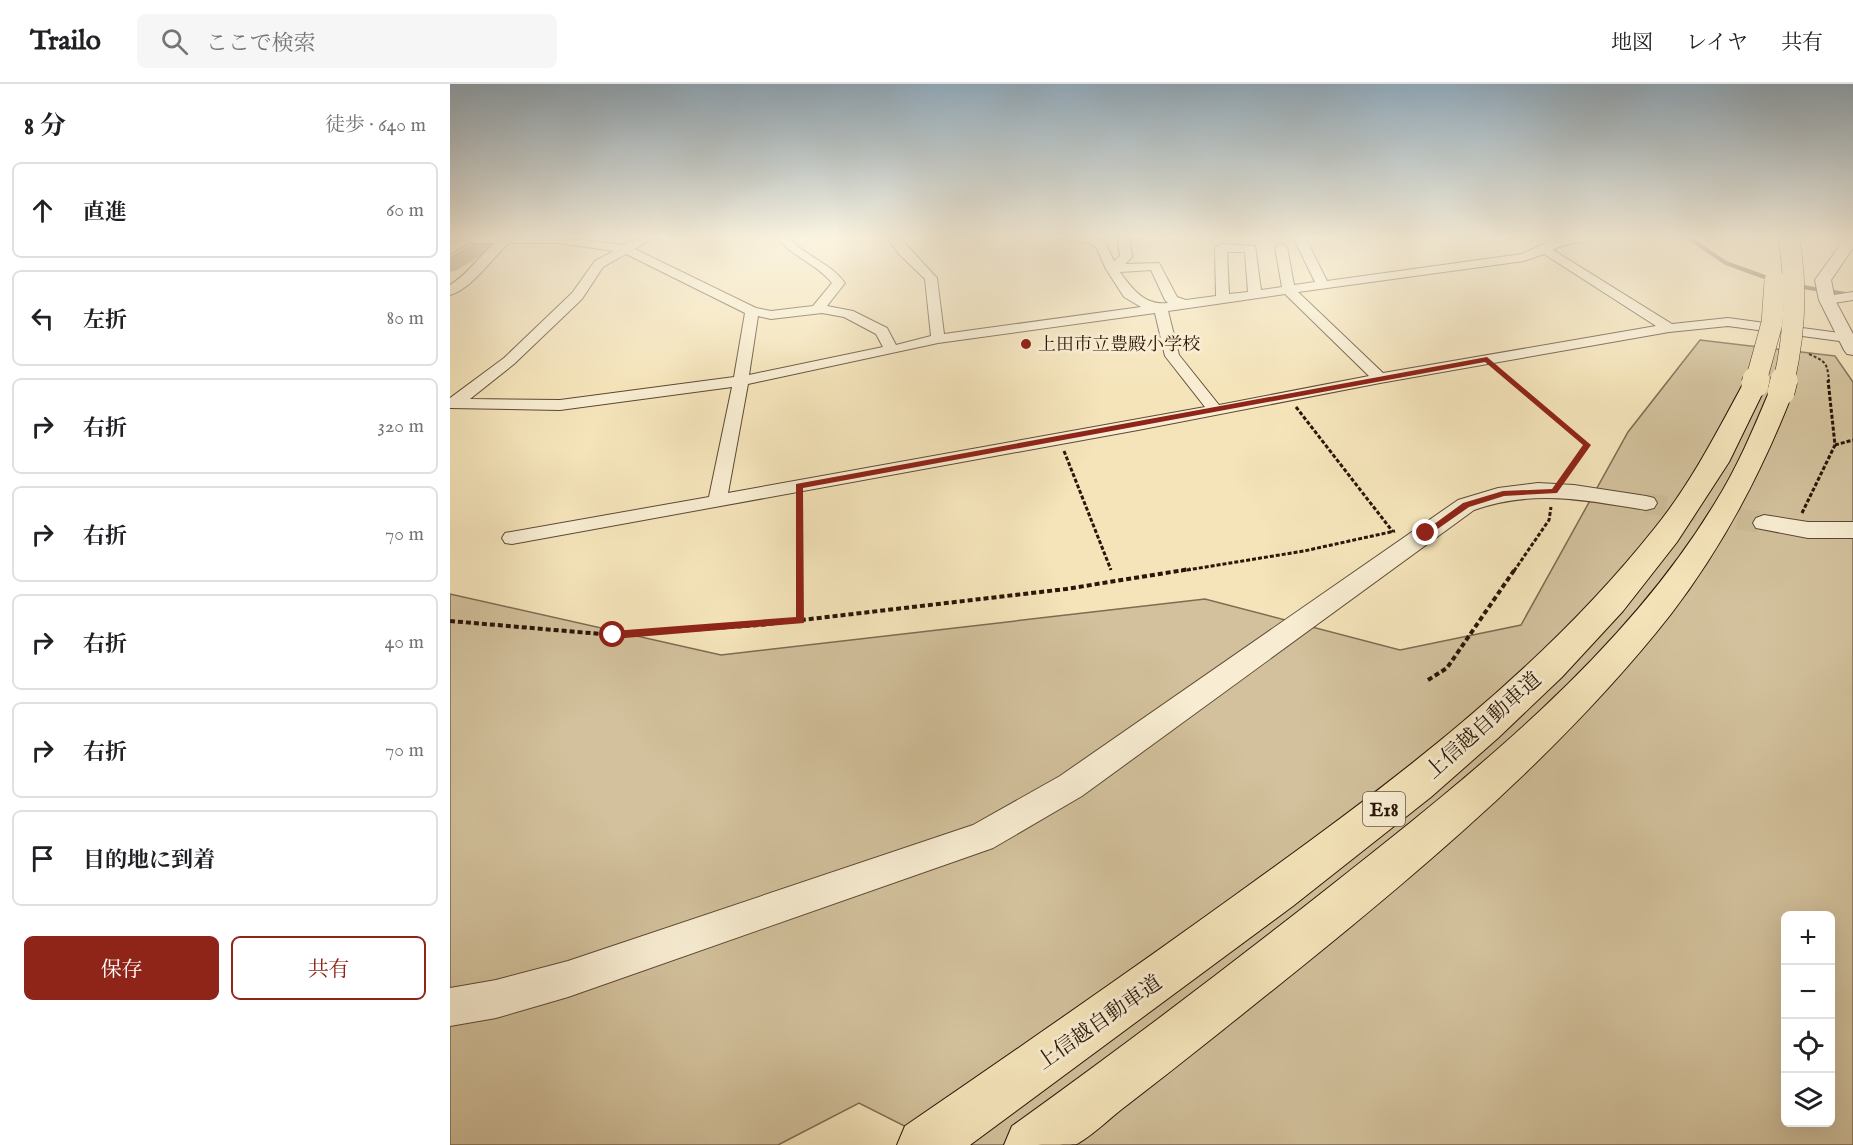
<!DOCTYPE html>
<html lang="ja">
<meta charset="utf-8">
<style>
:root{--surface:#fff;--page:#f6f6f6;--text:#202124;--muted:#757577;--line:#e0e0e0;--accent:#8f2418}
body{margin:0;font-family:"IM FELL English","Noto Serif JP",serif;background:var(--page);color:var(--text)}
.controls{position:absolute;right:18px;bottom:18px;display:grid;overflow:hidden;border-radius:9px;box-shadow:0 6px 24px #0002}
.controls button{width:54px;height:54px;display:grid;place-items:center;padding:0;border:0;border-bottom:2px solid var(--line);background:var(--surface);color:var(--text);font:30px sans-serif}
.stop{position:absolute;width:18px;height:18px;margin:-14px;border:4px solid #8f2418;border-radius:50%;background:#fff}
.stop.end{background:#8f2418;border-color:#fff;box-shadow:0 2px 6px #0008}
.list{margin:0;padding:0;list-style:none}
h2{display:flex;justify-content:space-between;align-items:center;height:78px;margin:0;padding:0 24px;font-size:26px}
h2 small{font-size:20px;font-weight:400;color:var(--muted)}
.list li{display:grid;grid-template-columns:39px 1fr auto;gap:18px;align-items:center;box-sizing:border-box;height:96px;margin:0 12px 12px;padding:0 12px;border:2px solid var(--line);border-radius:9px}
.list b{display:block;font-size:22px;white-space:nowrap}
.list em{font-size:20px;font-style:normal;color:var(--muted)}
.actions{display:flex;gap:12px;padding:18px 24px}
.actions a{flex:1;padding:14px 0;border:2px solid var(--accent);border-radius:9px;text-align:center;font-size:21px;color:var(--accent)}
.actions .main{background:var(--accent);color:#fff}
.icon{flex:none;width:33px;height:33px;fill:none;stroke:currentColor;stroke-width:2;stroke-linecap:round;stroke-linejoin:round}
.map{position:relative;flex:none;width:1403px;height:1061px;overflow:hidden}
header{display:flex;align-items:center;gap:36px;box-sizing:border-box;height:84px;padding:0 30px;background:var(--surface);border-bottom:2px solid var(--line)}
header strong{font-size:28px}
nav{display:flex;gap:33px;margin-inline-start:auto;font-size:21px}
.search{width:420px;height:54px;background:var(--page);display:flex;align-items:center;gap:15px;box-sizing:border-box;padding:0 21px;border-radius:9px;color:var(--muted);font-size:22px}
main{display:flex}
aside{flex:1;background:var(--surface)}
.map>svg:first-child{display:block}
</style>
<header>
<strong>Trailo</strong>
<div class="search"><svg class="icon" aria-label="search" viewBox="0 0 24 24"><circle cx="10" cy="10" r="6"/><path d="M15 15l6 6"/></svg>ここで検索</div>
<nav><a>地図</a><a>レイヤ</a><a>共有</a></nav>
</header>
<main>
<aside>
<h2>8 分<small>徒歩 · 640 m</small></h2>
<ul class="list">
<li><svg class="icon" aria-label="ahead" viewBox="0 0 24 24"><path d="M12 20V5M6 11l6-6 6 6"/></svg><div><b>直進</b></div><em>60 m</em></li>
<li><svg class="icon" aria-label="left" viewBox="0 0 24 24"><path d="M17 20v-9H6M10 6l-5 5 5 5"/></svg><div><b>左折</b></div><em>80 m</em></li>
<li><svg class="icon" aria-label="right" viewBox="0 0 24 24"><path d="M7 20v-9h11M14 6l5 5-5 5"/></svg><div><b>右折</b></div><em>320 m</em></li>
<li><svg class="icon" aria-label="right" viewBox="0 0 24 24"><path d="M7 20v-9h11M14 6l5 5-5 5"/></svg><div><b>右折</b></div><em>70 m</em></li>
<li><svg class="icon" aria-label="right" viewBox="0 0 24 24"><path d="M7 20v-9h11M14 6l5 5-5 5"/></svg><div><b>右折</b></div><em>40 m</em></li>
<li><svg class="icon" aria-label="right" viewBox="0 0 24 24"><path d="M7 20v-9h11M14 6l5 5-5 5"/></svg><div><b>右折</b></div><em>70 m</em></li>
<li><svg class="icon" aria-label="arrive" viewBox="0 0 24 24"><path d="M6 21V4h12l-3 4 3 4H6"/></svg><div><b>目的地に到着</b></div></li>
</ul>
<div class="actions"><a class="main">保存</a><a>共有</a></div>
</aside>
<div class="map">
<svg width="1403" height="1061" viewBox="0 0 1403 1061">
<rect width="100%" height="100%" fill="#f5e4ba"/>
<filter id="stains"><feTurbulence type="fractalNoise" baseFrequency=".00333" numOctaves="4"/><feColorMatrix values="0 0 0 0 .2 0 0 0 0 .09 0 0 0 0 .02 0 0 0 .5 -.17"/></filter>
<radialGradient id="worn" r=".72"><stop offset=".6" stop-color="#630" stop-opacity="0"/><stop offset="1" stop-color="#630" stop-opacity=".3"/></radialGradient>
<!-- green -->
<path fill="#d2c19c" stroke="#7e6b52" stroke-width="1.5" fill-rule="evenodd" d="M 1250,256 L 1385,272 L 1403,298 L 1403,1061 L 492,1061 L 409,1019 L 328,1061 L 0,1061 L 0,510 L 271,571 L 755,515 L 950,566 L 1071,541 L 1178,348 ZM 1336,832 L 1380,832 L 1380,1038 L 1336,1038 Z"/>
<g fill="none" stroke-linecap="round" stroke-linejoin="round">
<!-- stream -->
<g stroke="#7a674e" stroke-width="4">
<path d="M 1236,152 L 1276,179 L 1323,196"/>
<path d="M 1347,202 L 1402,211"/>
</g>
<!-- river -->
<path fill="#b09e7d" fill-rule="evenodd" d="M 37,152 L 59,152 L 57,156 L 7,186 L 0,188 L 0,173 Z"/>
<!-- tertiary-tunnel -->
<path stroke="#ccbb96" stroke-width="21" stroke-dasharray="21 10" stroke-linecap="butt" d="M 1196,419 L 1314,439"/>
<defs>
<g id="minor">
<path d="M 14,152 L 107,153 L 174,161 L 192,152 L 206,152 L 185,165 L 306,224 L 321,227 L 363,222 L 382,199 C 366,179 341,173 326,152 L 338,152 C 353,172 380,178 395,199 L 377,222 L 403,227 L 437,244 L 446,261 L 481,252 L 475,195 L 449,170 L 436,152 L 448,152 L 487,194 L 494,250 L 691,223 L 674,213 L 656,185 L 646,163 L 638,159 L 606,154 L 604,152 L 645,154 L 655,158 L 664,177 L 670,172 L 667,152 L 679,152 L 682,173 L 675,180 L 709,179 L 727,213 L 736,216 L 766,212 L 765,164 L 771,160 L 805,162 L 811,206 L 832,203 L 825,163 L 831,159 L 837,163 L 844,201 L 865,198 L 845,157 L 851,153 L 857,157 L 877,197 L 1072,170 L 1107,154 L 1148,152 C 1137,161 1116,157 1103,166 L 1222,240 L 1278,234 L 1397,250 L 1402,251 L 1403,256 L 1397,258 L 1278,242 L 1219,248 L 930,299 L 688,346 L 62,460 L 55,459 L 52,454 L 55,449 L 259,413 L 282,303 L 110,326 L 0,324 L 0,314 L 54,274 L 122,209 L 145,177 L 164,167 L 107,159 L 59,159 C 41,175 22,205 0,211 L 0,201 C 19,189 28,173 45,159 L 19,159 L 0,170 L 0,161 ZM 777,168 L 795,168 L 798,208 L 779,210 ZM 176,170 L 295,229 L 284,293 L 110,316 L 20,315 L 64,280 L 132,215 L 153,183 ZM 1094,170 L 1206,242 L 933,289 L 848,208 L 1074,177 ZM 701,186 L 715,216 L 718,219 C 695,222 682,205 670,188 ZM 835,210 L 919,292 L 769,321 L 729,271 L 718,227 ZM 372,229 L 394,233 L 426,250 L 433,263 L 299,291 L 308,232 L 321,235 ZM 705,229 L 715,272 L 755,323 L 278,409 L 298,300 L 488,259 Z"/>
<path d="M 1403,208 L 1403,216 L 1377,220 L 1370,216 L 1377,212 Z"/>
</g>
<g id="tertiary">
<path d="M 1393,152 L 1403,152 L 1403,164 L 1381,196 L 1385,216 L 1403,250 L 1403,271 L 1397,270 L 1394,266 L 1369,216 L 1365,196 L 1388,164 Z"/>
<path d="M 1088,399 L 1124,401 L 1196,412 L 1204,414 L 1207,419 L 1204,424 L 1196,426 C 1135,416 1084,405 1024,426 L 632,712 L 543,764 L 118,913 L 46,934 L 0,942 L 0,904 L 46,896 L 118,877 L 523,741 L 610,692 L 1008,416 L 1048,404 Z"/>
<path d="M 1314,431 L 1358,438 L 1403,438 L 1403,454 L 1358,454 L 1306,444 L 1303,439 L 1306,434 Z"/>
</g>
<g id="motorway">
<path d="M 1305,293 L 1313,295 L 1317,300 L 1279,378 L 1227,458 L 1173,527 L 1112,593 L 1048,654 L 981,713 L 843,822 L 520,1061 L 447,1061 L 455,1042 C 569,964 683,885 795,804 C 943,698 1090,588 1204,445 C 1240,401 1266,350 1293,300 L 1297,295 Z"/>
<path d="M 1331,301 L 1340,303 L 1343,308 C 1312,388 1273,462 1221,530 C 1099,686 929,821 774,945 C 740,972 706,999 672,1025 C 658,1036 643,1051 627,1060 C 617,1061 568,1061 554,1061 L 562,1042 C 671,964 778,883 883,800 C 1021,691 1173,571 1265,419 C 1287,384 1303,346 1319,308 L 1322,303 Z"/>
</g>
</defs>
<!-- minor casing -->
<use href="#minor" stroke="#5d4934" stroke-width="2"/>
<!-- tertiary casing -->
<use href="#tertiary" stroke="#5d4934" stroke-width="2"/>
<!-- motorway casing -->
<use href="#motorway" stroke="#2a1507" stroke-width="2"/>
<!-- path-far2 -->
<g stroke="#2a1507" stroke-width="2" stroke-dasharray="3 2" stroke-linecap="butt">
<path d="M 1359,270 C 1376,278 1377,278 1379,297"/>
<path d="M 1051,288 L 1062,297"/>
</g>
<!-- path-far1 -->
<g stroke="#2a1507" stroke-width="3" stroke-dasharray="4 2" stroke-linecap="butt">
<path d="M 1060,296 L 1137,361 L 1115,392"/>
<path d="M 846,323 L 943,448"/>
<path d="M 1385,361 L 1403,356"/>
<path d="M 614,367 L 661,486"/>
<path d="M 349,417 L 350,487"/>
<path d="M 1352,429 L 1385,361 L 1378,296"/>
<path d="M 731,487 L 854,467 L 945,447"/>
<path d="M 1064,487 L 1099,436 L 1101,423"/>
</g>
<!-- path -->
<g stroke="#2a1507" stroke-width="4" stroke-dasharray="5 3" stroke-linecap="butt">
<path d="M 350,485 L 351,536"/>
<path d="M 0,537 L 163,551 L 309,541 L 616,505 L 740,485"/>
<path d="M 978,596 L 997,584 L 1065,485"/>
</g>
<!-- minor -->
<use href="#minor" fill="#f8edd2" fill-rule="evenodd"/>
<!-- tertiary -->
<use href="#tertiary" fill="#f8edd2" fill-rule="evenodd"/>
<!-- motorway -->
<use href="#motorway" fill="#f5e4ba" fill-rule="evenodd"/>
<defs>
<g id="motorway-bridge-far1">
<path d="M 1306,297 L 1322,239 L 1325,197"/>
<path d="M 1334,297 C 1345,248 1348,201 1338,152"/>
</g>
<g id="motorway-bridge">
<path d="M 1305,300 L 1306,296"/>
<path d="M 1331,308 L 1334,296"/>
</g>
</defs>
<!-- motorway-bridge-far1 casing -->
<use href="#motorway-bridge-far1" stroke="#2a1507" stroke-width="22" stroke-linecap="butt"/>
<!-- motorway-bridge casing -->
<use href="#motorway-bridge" stroke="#2a1507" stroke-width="28" stroke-linecap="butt"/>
<!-- motorway-bridge-far1 -->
<use href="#motorway-bridge-far1" stroke="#f5e4ba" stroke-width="21"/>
<!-- motorway-bridge -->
<use href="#motorway-bridge" stroke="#f5e4ba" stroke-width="27"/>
</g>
<!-- sky -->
<linearGradient id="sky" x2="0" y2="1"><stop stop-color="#91abbd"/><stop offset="0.51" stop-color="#faf3e0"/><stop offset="1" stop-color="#faf3e0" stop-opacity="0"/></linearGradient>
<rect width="1403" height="300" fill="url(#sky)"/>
<!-- route -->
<path fill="#8f2418" d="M 1037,273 L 1141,361 L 1107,409 L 1054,412 L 1019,423 L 979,451 L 972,449 L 1013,419 L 1053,407 L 1102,405 L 1133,361 L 1035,278 L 353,404 L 354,539 L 163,555 L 158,551 L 163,547 L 346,533 L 346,400 Z"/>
<!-- markers -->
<circle fill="#8f2418" stroke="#f8edd2" stroke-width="2" cx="576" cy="260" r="6"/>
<g text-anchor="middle" stroke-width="6" stroke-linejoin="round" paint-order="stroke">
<!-- far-poi labels -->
<g font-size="18" fill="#2a1507" stroke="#f8edd2" text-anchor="start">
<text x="588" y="266">上田市立豊殿小学校</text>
</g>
<!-- shield labels -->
<rect fill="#f8edd2" stroke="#685644" stroke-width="1.5" x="913" y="708" width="42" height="34" rx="4.5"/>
<g font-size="20" font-weight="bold" fill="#2a1507">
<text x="934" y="732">E18</text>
</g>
<!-- street labels -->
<g font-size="21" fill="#2a1507" stroke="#f8edd2">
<text transform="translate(1033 641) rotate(-42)" y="7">上信越自動車道</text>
<text transform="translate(649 938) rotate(-35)" y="7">上信越自動車道</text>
</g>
</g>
<rect width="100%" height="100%" filter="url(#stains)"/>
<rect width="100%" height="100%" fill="url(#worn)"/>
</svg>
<div class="controls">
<button>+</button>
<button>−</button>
<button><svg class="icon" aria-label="locate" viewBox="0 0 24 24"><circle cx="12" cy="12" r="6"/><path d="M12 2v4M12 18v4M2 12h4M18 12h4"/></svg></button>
<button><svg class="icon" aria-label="layers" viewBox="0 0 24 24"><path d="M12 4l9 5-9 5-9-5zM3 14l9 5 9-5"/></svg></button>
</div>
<div class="stop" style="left:163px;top:551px"></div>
<div class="stop end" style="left:976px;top:449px"></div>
</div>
</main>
